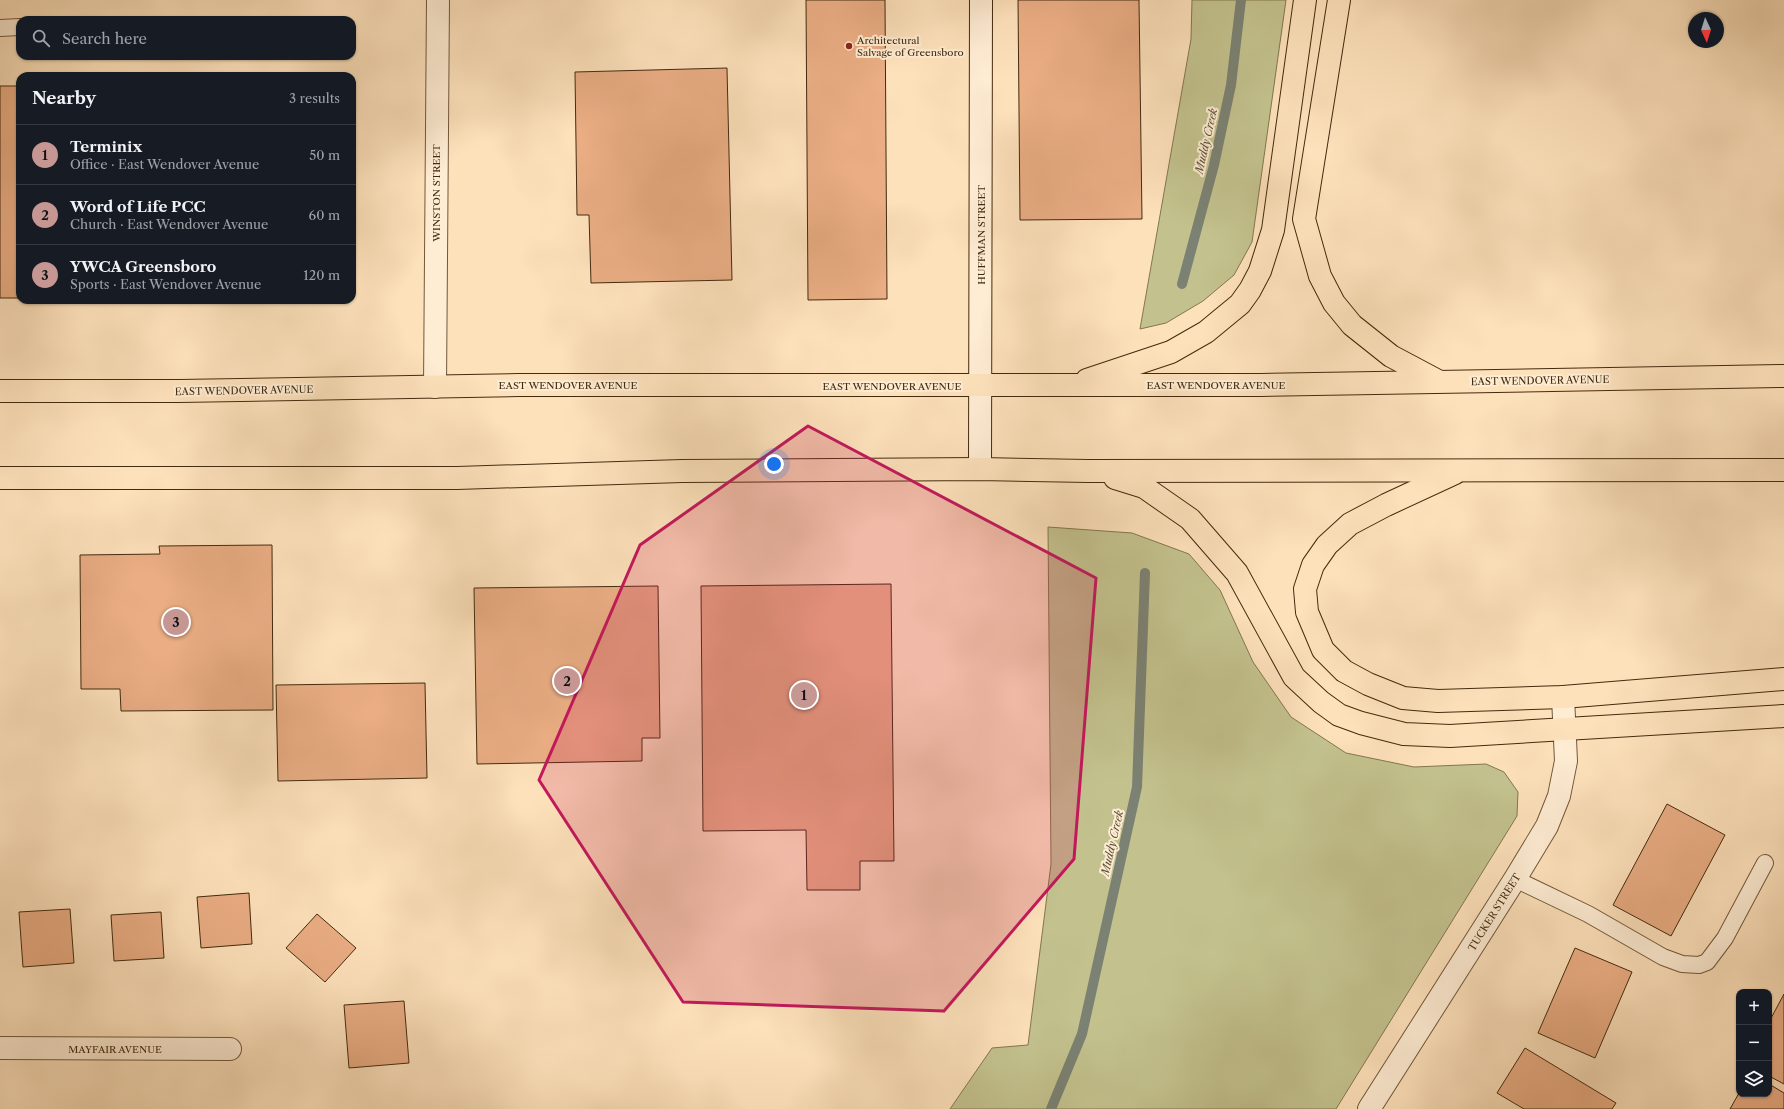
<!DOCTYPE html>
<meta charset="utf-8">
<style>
:root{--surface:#171b24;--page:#242831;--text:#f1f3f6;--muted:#9ea1a6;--line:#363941;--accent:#c59692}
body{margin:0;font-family:"Libre Caslon Text",serif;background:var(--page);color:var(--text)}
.controls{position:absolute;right:12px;bottom:12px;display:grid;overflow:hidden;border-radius:8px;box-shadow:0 1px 3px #0004}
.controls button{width:36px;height:36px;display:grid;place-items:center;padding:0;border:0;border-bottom:1px solid var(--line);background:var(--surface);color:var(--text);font:20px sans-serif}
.compass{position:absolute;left:1688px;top:12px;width:36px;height:36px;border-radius:50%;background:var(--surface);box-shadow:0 1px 3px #0004;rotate:176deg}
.you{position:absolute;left:774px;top:464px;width:14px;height:14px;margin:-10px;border:3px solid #fff;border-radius:50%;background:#1a73e8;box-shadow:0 0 0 6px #1a73e833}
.badge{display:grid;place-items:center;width:26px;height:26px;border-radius:50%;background:var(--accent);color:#111;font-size:13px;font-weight:700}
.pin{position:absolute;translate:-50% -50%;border:2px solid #fff;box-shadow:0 1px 4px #0006}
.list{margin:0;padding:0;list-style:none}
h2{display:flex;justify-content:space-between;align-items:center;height:52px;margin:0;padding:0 16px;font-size:17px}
h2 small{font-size:13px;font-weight:400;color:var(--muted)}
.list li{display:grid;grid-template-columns:26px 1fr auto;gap:12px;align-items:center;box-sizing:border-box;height:60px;padding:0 16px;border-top:1px solid var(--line)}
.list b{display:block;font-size:15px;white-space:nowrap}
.list p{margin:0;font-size:13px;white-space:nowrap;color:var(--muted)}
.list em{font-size:13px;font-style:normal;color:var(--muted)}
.icon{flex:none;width:22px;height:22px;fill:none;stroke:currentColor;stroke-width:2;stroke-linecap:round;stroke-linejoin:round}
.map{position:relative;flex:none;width:1784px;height:1109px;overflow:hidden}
.search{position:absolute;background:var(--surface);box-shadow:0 1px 3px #0004;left:16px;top:16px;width:340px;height:44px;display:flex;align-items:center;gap:10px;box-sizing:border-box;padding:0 14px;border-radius:12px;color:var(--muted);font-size:15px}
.panel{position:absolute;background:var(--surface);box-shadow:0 1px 3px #0004;left:16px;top:72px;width:340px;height:232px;border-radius:12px}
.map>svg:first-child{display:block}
</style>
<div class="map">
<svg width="1784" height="1109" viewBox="0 0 1784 1109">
<rect width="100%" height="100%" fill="#fde1bb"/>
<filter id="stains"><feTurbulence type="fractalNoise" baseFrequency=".005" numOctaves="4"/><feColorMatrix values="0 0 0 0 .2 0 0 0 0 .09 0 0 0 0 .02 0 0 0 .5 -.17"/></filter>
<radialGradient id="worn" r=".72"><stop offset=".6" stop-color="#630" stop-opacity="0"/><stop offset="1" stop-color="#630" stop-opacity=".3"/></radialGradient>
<!-- green -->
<g fill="#c3c28e" stroke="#83764e">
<path d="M 1192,0 L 1286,0 L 1252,242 L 1234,275 L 1203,301 L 1166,323 L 1140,329 L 1191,39 Z"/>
<path d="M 1048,527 L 1132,533 L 1189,554 L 1220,590 L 1253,662 L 1291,717 L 1346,753 L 1414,767 L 1486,764 L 1504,772 L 1518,792 L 1517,816 L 1336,1109 L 950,1109 L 992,1048 L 1028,1045 L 1051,864 Z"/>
</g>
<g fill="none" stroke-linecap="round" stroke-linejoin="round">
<!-- stream -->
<g stroke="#7b8273" stroke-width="10">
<path d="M 1182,284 L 1214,165 L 1231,85 L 1241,0"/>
<path d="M 1051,1109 L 1082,1034 L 1137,787 L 1145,573"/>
</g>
</g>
<!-- building -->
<g fill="#eaad84" stroke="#432b0e">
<path d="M 806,0 L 885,0 L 887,299 L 808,300 Z"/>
<path d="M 1018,0 L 1139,0 L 1142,219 L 1020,220 Z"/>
<path d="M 727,68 L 732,280 L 591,283 L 589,215 L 577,215 L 575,72 Z"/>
<rect x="0" y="86" width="20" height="212"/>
<path d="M 272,545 L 273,710 L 121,711 L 120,689 L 81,689 L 80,555 L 160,554 L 159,546 Z"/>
<path d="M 891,584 L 894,861 L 860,861 L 860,890 L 807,890 L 806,830 L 703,831 L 701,586 Z"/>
<path d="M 658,586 L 660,738 L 642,738 L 642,761 L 477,764 L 474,588 Z"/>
<path d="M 425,683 L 427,778 L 278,781 L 276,685 Z"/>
<path d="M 1667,804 L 1725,835 L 1671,936 L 1613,905 Z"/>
<path d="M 249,893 L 252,944 L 201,948 L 197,897 Z"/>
<path d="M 70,909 L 74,963 L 23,967 L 19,912 Z"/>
<path d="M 161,912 L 164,958 L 114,961 L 111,915 Z"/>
<path d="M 317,914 L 356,948 L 325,982 L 286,948 Z"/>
<path d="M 1575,948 L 1632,972 L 1595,1058 L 1538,1033 Z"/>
<path d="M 1784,994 L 1784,1084 L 1769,1076 L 1769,1022 Z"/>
<path d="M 404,1001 L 409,1063 L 349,1068 L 344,1005 Z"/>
<path d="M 1525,1048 L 1616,1103 L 1612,1109 L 1524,1109 L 1497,1093 Z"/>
<path d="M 1769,1084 L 1784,1093 L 1784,1109 L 1730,1109 L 1739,1093 L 1769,1094 Z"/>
</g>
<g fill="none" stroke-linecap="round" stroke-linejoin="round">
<defs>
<g id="lane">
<path d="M 0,28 L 20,27"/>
<path d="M 1515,879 L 1588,914 L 1663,957 L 1682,964 L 1699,965 L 1707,962 L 1725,938 L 1765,863"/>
</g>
<g id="street">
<path d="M 435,387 L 438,0"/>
<path d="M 0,1048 L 230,1049"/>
<path d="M 1369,1109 L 1515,879 L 1547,826 L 1559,796 L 1566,761 L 1563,697"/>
</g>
<path id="secondary" d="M 980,469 L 981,0"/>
<g id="highway">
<path d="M 1339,0 L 1304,219 L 1320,276 L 1334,303 L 1352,325 L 1391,356 L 1438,381"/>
<path d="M 1087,380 L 1171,352 L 1206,332 L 1240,304 L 1250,290 L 1260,271 L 1273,230 L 1305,0"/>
<path d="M 0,391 L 179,391 L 519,385 L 1261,385 L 1784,376"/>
<path d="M 1455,473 L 1386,505 L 1350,524 L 1327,545 L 1313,565 L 1305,589 L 1307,612 L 1323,650 L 1344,671 L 1368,684 L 1403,698 L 1438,701 L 1563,697 L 1784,679"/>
<path d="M 0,478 L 457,478 L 682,471 L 980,469 L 1088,471 L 1784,470"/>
<path d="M 1115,478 L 1144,487 L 1190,519 L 1237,573 L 1294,677 L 1321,702 L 1339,715 L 1361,723 L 1404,734 L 1450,736 L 1784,716"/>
</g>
</defs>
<!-- lane casing -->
<use href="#lane" stroke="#725839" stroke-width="18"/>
<!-- street casing -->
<use href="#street" stroke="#725839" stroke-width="24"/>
<!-- secondary casing -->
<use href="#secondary" stroke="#432b0e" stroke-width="24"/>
<!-- highway casing -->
<use href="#highway" stroke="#432b0e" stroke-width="24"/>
<!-- lane -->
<use href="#lane" stroke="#feecd3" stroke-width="16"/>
<!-- street -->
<use href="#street" stroke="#feecd3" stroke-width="22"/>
<!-- secondary -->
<use href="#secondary" stroke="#feecd3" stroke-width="22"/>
<!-- highway -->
<use href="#highway" stroke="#fde1bb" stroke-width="22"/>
</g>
<!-- marked area -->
<path fill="#c2185b" fill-opacity="0.2" stroke="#c2185b" stroke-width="3" stroke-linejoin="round" d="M 808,426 L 1096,578 L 1074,859 L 944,1011 L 683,1002 L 539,780 L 640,545 Z"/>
<!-- markers -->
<circle fill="#8f2418" stroke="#feecd3" stroke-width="1.5" cx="849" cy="46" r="4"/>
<g text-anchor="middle" stroke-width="4" stroke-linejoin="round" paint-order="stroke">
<!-- poi labels -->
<g font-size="10" fill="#432b0e" stroke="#feecd3" text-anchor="start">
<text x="857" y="44">Architectural<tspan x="857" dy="12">Salvage of Greensboro</tspan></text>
</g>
<!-- street labels -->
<g font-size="10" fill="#432b0e" stroke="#feecd3">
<text transform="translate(436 193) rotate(-90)" y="4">WINSTON STREET</text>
<text transform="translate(981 235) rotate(-90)" y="4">HUFFMAN STREET</text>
<text transform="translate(1540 380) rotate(-1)" y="4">EAST WENDOVER AVENUE</text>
<text x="568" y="389">EAST WENDOVER AVENUE</text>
<text x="1216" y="389">EAST WENDOVER AVENUE</text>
<text x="892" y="390">EAST WENDOVER AVENUE</text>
<text transform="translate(244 390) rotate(-1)" y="4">EAST WENDOVER AVENUE</text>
<text transform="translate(1494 912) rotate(-58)" y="4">TUCKER STREET</text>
<text x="115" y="1053">MAYFAIR AVENUE</text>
</g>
<!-- water labels -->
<g font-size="11" font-style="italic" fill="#5a4f38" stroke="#feecd3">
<text transform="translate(1206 141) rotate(-77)" y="4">Muddy Creek</text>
<text transform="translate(1112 843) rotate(-77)" y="4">Muddy Creek</text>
</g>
</g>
<rect width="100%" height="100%" filter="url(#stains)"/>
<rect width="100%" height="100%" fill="url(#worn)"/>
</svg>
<div class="controls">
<button>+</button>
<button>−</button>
<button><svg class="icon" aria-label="layers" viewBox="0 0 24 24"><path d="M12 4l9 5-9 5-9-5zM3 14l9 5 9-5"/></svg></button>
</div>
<svg class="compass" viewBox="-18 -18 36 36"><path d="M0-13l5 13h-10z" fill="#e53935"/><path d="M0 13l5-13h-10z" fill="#9ea1a6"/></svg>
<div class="you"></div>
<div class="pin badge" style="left:804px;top:695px">1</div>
<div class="pin badge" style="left:567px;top:681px">2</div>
<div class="pin badge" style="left:176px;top:622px">3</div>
<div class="search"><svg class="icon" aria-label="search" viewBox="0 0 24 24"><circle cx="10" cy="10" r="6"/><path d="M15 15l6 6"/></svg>Search here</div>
<section class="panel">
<h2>Nearby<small>3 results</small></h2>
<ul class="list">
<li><span class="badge">1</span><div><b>Terminix</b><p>Office · East Wendover Avenue</p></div><em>50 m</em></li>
<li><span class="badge">2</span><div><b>Word of Life PCC</b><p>Church · East Wendover Avenue</p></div><em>60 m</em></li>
<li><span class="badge">3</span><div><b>YWCA Greensboro</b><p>Sports · East Wendover Avenue</p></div><em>120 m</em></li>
</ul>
</section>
</div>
